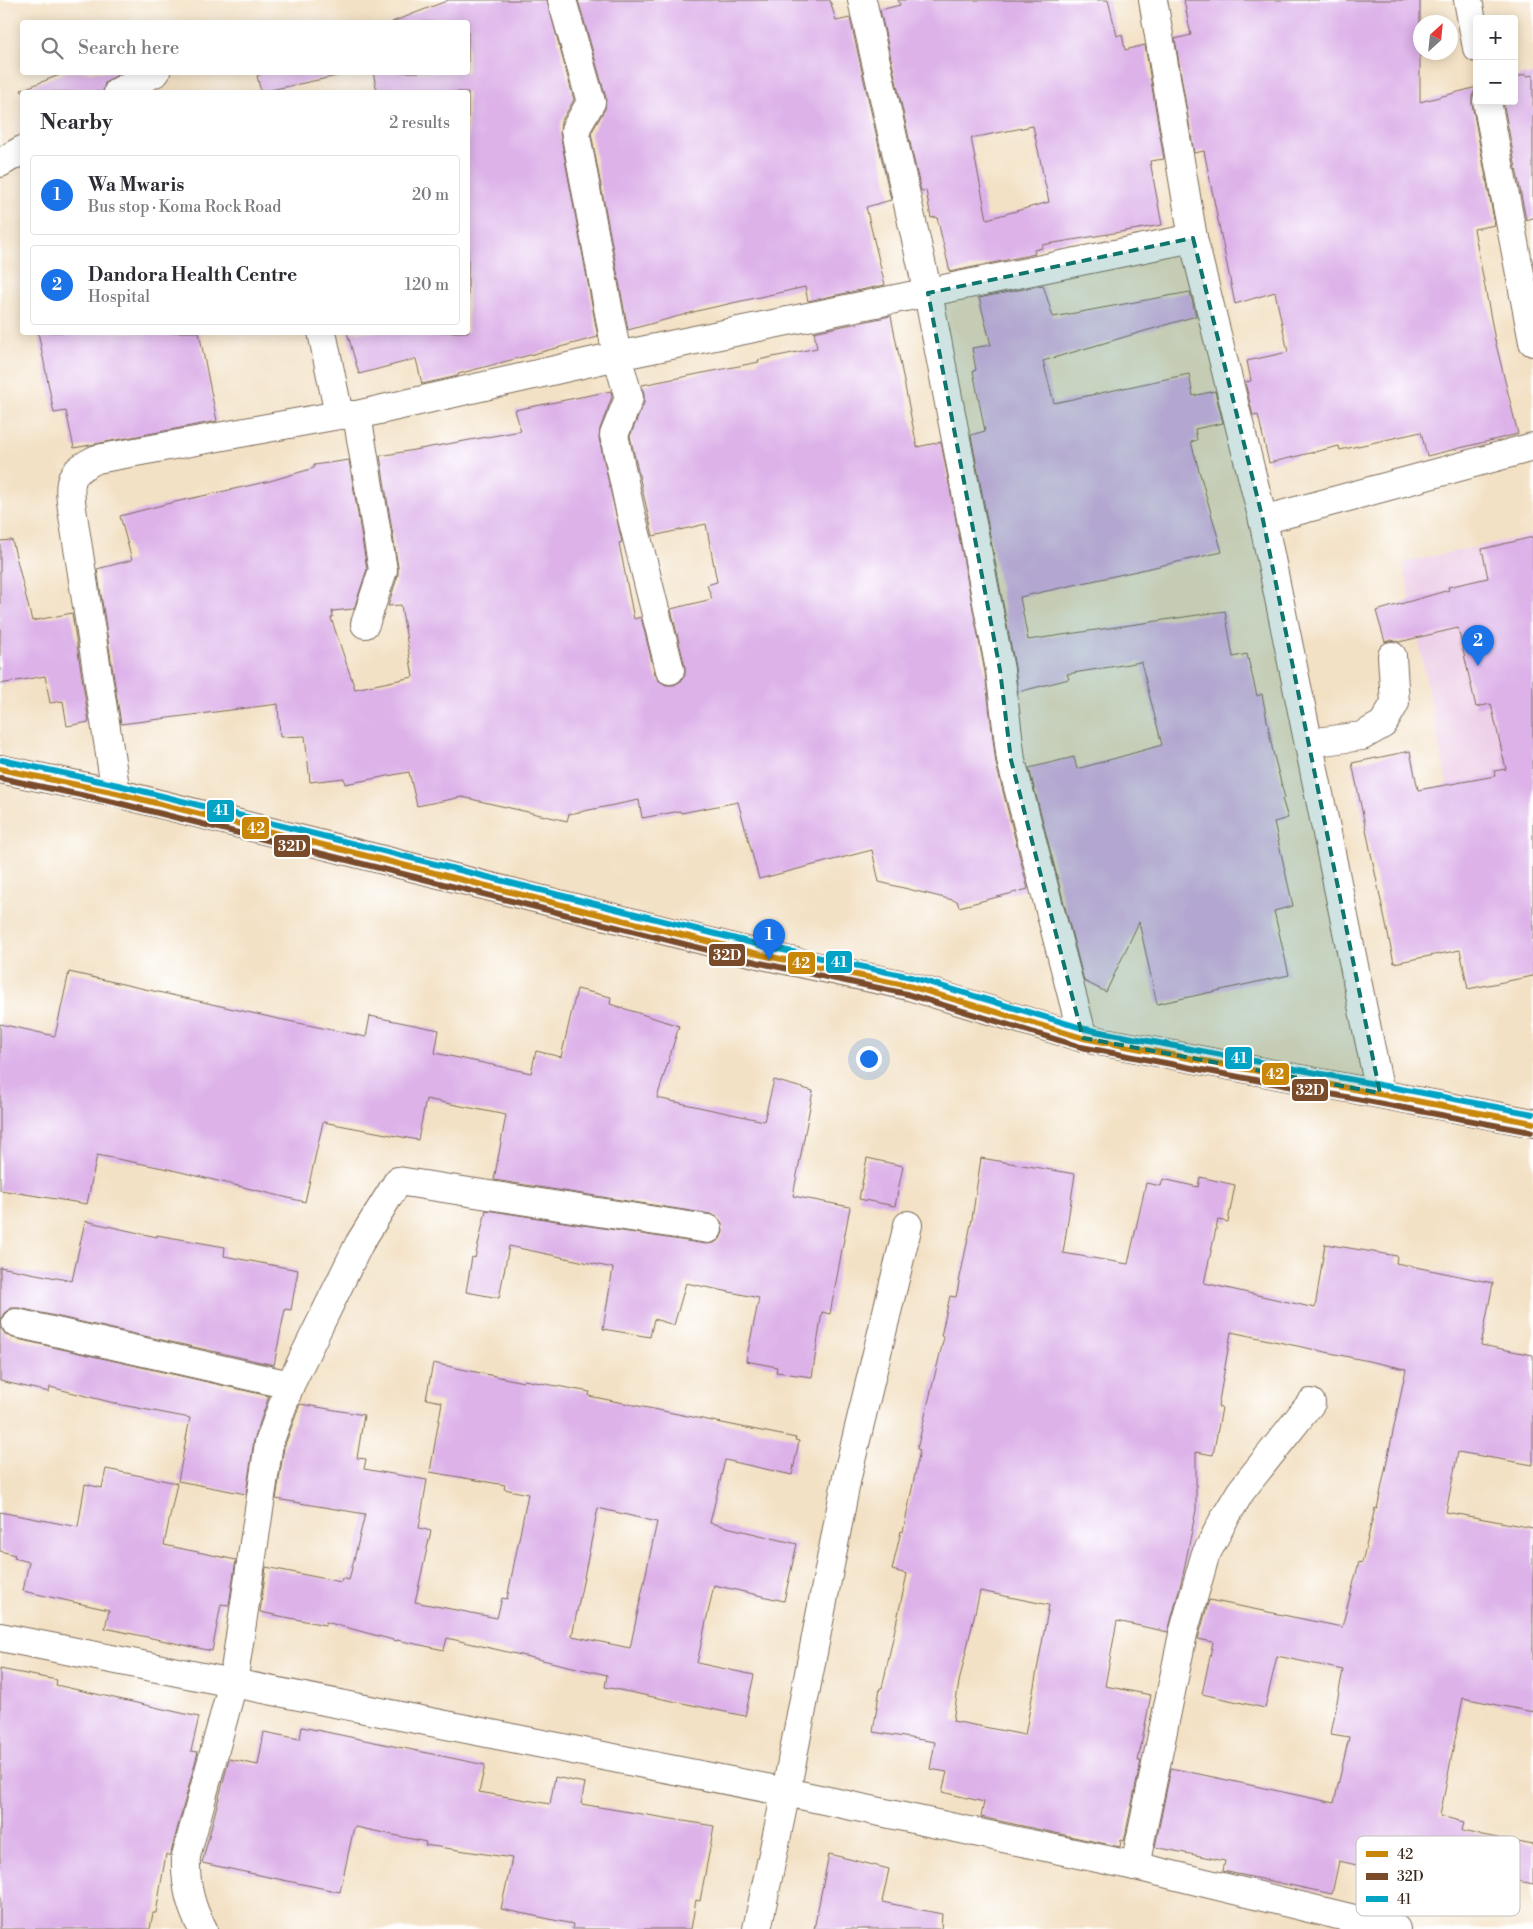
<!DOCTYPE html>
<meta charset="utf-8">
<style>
:root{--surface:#fff;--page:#f2f2f3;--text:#2b2b33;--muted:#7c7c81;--line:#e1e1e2;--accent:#1a73e8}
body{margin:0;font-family:"Libre Bodoni",serif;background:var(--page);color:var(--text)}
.controls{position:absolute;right:15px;top:15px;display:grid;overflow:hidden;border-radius:5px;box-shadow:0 2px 12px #0003}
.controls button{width:45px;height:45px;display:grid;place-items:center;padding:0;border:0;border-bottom:1px solid var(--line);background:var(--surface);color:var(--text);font:25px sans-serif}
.compass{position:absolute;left:1413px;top:15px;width:45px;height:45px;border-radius:50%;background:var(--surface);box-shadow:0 2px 12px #0003;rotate:27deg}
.you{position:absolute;left:868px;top:1058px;width:18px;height:18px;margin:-12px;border:4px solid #fff;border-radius:50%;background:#1a73e8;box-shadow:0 0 0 8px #1a73e833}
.badge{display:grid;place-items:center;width:32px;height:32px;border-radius:50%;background:var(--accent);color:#fff;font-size:16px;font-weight:700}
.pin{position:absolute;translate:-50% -41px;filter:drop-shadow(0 1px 2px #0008)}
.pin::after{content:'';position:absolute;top:26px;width:18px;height:15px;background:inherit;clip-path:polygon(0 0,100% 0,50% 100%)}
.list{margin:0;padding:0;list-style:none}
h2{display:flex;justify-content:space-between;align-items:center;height:65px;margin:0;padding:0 20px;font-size:21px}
h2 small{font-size:16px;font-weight:400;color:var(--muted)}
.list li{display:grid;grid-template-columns:32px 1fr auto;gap:15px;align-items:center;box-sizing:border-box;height:80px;margin:0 10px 10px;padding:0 10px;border:1px solid var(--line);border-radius:5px}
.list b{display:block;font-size:19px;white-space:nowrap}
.list p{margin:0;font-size:16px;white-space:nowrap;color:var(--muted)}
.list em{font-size:16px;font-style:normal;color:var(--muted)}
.icon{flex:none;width:28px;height:28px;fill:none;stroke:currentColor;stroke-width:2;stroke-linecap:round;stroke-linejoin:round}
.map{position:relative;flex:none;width:1533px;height:1929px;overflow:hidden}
.search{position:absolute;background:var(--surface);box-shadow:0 2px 12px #0003;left:20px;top:20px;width:450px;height:55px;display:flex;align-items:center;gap:12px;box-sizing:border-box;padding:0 18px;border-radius:5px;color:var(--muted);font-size:19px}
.panel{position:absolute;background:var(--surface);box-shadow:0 2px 12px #0003;left:20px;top:90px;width:450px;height:245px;border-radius:5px}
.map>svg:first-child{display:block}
</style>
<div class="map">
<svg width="1533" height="1929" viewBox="0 0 1533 1929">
<rect width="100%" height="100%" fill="#fff"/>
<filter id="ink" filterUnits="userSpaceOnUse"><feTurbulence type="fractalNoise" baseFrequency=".02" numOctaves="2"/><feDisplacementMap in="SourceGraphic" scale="10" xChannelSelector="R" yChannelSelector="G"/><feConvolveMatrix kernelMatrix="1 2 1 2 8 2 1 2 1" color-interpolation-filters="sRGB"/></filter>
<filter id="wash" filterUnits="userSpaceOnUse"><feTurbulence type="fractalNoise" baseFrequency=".0096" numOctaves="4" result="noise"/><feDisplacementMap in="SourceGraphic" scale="20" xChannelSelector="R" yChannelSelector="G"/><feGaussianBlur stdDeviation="1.12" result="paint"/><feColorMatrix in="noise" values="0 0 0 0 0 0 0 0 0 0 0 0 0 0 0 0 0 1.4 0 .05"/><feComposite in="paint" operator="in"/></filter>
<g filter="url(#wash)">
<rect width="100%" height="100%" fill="#f3e1c5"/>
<!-- built -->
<path fill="#eed0e8" d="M 1533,534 L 1533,770 L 1448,789 L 1403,563 Z"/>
<g id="blocks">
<!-- building -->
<g fill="#ddb2e9" fill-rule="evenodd">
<path d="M 449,0 L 547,0 L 574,100 L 561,122 L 560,133 L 598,337 L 458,374 L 458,376 L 422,384 L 416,359 L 359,374 L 347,332 L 468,332 L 468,92 L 377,92 L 373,72 L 468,72 L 468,22 L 392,22 Z"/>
<path d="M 578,0 L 830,0 L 836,21 L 850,18 L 891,200 L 866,207 L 885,285 L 808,301 L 805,287 L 701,310 L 628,330 L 591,133 L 605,109 L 606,98 Z"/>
<path d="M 898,0 L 1108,0 L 1117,36 L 1122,34 L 1125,50 L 1145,45 L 1164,159 L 1150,161 L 1162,225 L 1042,245 L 1042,248 L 1034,250 L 1035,254 L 950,272 L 937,217 L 931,218 L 926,190 L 921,191 L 880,10 L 900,5 ZM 1033,126 L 1049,202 L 987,219 L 971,138 Z"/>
<path d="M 1184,0 L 1420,0 L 1420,102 L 1477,87 L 1472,96 L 1472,104 L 1495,225 L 1474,229 L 1495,340 L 1518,434 L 1427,456 L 1421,432 L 1340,450 L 1339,446 L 1269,463 L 1258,415 L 1253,416 L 1245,382 L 1251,381 L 1247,361 L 1288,352 L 1275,292 L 1235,304 L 1204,151 L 1194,153 L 1175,39 L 1191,35 Z"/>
<path d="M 67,72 L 122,72 L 105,83 L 103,92 L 22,92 L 21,90 Z"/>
<path d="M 266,72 L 356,72 L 261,92 L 257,76 Z"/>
<path d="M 1526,74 L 1526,76 L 1533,75 L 1533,218 L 1526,220 L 1503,101 L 1514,101 L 1514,78 Z"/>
<path d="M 1043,285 L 1053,317 L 1190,292 L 1196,316 L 1043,361 L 1054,403 L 1189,374 L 1193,396 L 1215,391 L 1223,423 L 1195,429 L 1197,440 L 1191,442 L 1222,552 L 1020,597 L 1028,640 L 1225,611 L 1233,657 L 1247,654 L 1257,696 L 1262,694 L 1273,752 L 1285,798 L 1282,799 L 1288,818 L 1274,822 L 1293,906 L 1274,911 L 1289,975 L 1157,1004 L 1139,922 L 1106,992 L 1084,981 L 1029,768 L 1074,757 L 1077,769 L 1162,745 L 1141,662 L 1067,674 L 1069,679 L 1018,692 L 1015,667 L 971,435 L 985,431 L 973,371 L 976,370 L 972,348 L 991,345 L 979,298 Z"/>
<path d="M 891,316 L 917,447 L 941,442 L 985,672 L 996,764 L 1028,889 L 959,907 L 957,901 L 879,882 L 872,850 L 759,879 L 738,802 L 681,813 L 680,811 L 642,818 L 639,800 L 569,814 L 567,821 L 462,797 L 417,806 L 409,772 L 345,784 L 344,778 L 310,782 L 305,736 L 280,737 L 278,704 L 121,724 L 97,569 L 132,560 L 120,516 L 166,504 L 270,481 L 314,468 L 314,465 L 349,460 L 367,569 L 354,609 L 332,611 L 333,617 L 331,618 L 355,689 L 413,677 L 401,605 L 388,606 L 398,575 L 398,567 L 380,456 L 521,431 L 515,410 L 611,391 L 612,397 L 600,429 L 599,438 L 622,542 L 619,543 L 634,619 L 641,617 L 655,674 L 658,680 L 666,685 L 674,685 L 681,681 L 685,675 L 685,667 L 671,609 L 712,599 L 707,585 L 717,582 L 706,524 L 653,536 L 630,436 L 644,403 L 644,394 L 642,385 L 759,362 L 758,360 L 817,348 L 814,332 Z"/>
<path d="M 38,332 L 199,332 L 217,421 L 74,448 L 66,411 L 54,413 Z"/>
<path d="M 1533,537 L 1533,976 L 1468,989 L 1460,950 L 1394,963 L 1352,763 L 1410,751 L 1418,790 L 1495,776 L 1494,771 L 1506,769 L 1491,704 L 1476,707 L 1458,628 L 1399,642 L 1391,640 L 1385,642 L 1376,611 L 1449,590 L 1448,587 L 1488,578 L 1482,549 Z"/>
<path d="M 12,540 L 32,621 L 72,613 L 89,722 L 67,726 L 63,701 L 50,703 L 45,676 L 0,684 L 0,541 Z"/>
<path d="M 69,972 L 274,1018 L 366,1037 L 370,1016 L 439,1030 L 435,1053 L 531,1073 L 536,1051 L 561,1057 L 577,989 L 611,997 L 610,1004 L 679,1026 L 657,1098 L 764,1121 L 774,1080 L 813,1091 L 793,1196 L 850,1207 L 830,1314 L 822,1312 L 812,1377 L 776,1372 L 777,1367 L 746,1361 L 759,1298 L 686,1283 L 674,1325 L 654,1319 L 650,1337 L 603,1329 L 613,1268 L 509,1246 L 499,1298 L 466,1292 L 472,1257 L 475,1258 L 486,1210 L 706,1244 L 714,1243 L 720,1239 L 723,1232 L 722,1223 L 717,1217 L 710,1214 L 494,1180 L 506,1115 L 426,1099 L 418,1140 L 323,1122 L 305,1202 L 168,1169 L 97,1155 L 87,1204 L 0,1190 L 0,1024 L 55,1036 Z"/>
<path d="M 867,1158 L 903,1166 L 895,1206 L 859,1199 Z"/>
<path d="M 981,1158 L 1075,1174 L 1063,1253 L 1128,1264 L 1146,1183 L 1161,1186 L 1163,1179 L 1198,1187 L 1200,1177 L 1235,1185 L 1228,1222 L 1218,1220 L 1204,1283 L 1315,1308 L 1325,1244 L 1397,1256 L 1396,1263 L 1493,1283 L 1481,1345 L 1533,1355 L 1533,1465 L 1458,1452 L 1446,1512 L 1533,1528 L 1533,1712 L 1463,1698 L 1440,1816 L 1464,1822 L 1462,1831 L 1533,1845 L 1533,1884 L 1453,1869 L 1449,1886 L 1339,1861 L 1332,1894 L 1223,1871 L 1225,1861 L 1155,1847 L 1171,1768 L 1334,1803 L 1349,1737 L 1331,1734 L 1343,1670 L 1277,1656 L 1265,1708 L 1202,1694 L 1213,1642 L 1198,1639 L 1209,1600 L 1342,1627 L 1359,1562 L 1362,1563 L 1375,1508 L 1377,1509 L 1406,1369 L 1231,1332 L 1218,1407 L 1222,1408 L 1213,1455 L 1196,1452 L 1196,1510 L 1183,1575 L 1168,1632 L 1117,1621 L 1105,1686 L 1151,1695 L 1138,1761 L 1141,1761 L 1124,1841 L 1121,1840 L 1120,1847 L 981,1817 L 984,1802 L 942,1792 L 947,1772 L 930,1769 L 935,1742 L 873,1732 L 880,1688 L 882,1688 L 907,1574 L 892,1570 L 901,1531 L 903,1532 L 920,1450 L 917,1449 L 944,1337 L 941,1336 L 950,1296 L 956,1297 L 972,1219 ZM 980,1591 L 1049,1605 L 1025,1735 L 953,1721 L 959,1682 Z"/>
<path d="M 85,1221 L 157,1237 L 157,1235 L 225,1247 L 224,1256 L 298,1270 L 291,1310 L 285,1309 L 274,1365 L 19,1308 L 11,1308 L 4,1313 L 1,1319 L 1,1328 L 6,1335 L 13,1338 L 269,1396 L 254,1440 L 246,1494 L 178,1481 L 190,1418 L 122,1405 L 50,1387 L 49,1392 L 0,1381 L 0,1267 L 72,1281 Z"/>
<path d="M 433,1363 L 523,1382 L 524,1380 L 590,1392 L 589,1396 L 796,1438 L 795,1440 L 799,1441 L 792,1475 L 725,1460 L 710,1523 L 797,1544 L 784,1601 L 714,1585 L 697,1663 L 754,1675 L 745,1716 L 605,1687 L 607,1675 L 447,1638 L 444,1650 L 397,1640 L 397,1641 L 326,1622 L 325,1625 L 260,1612 L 266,1567 L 341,1582 L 342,1578 L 349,1580 L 365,1514 L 276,1499 L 284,1447 L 300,1404 L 364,1415 L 357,1458 L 366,1459 L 364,1469 L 427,1480 L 419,1528 L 431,1531 L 415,1602 L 497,1618 L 502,1598 L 507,1599 L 528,1494 L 504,1489 L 505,1485 L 430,1472 L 442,1402 L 426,1399 ZM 598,1508 L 657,1522 L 630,1648 L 572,1636 Z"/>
<path d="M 106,1469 L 177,1483 L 164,1545 L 236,1560 L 229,1605 L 221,1604 L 212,1651 L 105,1628 L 109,1610 L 23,1591 L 29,1562 L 14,1558 L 15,1555 L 0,1551 L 0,1512 L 78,1527 L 85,1484 L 102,1488 Z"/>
<path d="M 0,1669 L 57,1680 L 56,1685 L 199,1717 L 191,1751 L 198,1752 L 170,1856 L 166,1854 L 156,1913 L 153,1913 L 150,1929 L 0,1929 Z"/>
<path d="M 302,1727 L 485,1765 L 479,1792 L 550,1804 L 555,1777 L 585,1783 L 581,1804 L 714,1826 L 700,1901 L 696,1900 L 691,1929 L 572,1929 L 573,1924 L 501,1909 L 512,1858 L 425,1845 L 426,1842 L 356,1827 L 354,1827 L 340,1892 L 202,1863 L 229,1759 L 258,1765 L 264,1732 L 300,1739 Z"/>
<path d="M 829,1854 L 889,1869 L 882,1902 L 942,1914 L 941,1929 L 814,1929 Z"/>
</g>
</g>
</g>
<g filter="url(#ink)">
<use href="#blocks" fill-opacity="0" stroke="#7b6a58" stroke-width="1"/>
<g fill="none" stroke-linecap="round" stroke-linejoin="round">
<defs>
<g id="minor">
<path d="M 562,0 L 591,102 L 575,130 L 617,356 L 629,398 L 614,435 L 630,510 L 670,670"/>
<path d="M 862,0 L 928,293 L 1000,670 L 1011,760 L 1083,1038"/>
<path d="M 1153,0 L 1193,238"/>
<path d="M 1468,0 L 1477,48"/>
<path d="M 118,92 L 156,72"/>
<path d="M 1487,101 L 1533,342"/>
<path d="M 0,163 L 22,150"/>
<path d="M 322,332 L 339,415"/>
<path d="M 357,415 L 383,570 L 365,624"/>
<path d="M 1263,520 L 1533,447"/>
<path d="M 1309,743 L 1362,736 L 1383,724 L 1395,703 L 1392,656"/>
<path d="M 116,793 L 72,509 C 68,480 69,472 97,459 L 339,415 L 357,415 L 617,356 L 1193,238 L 1263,520 L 1380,1093"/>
<path d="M 16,1323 L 290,1385"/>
<path d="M 0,1637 L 786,1792 L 1135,1866 L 1396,1929"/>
<path d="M 1135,1866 L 1183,1634 L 1205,1556 L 1223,1521 L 1241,1491 L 1311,1403"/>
<path d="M 203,1929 C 190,1907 185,1881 186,1856 L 233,1683 L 269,1443 L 290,1385 L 359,1244 L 398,1181 L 708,1229"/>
<path d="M 757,1929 L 786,1792 L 847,1477 L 908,1225"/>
</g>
<path id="secondary" d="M 0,769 L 116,793 L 762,955 L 909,986 L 1083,1038 L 1533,1123"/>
</defs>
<!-- minor casing -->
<use href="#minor" stroke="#7b6a58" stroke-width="30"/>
<!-- secondary casing -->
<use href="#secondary" stroke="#7b6a58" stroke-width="30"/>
<!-- minor -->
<use href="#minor" stroke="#fff" stroke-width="28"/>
<!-- secondary -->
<use href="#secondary" stroke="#fce5cf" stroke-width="28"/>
<defs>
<path id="bus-1" d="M 0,769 L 116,793 L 762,955 L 909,986 L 1083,1038 L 1533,1123"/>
<path id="bus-2" d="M 0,778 L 114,802 L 760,963 L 907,994 L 1081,1047 L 1531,1132"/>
<path id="bus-3" d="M 2,760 L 118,785 L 764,946 L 911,977 L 1085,1029 L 1533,1114"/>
</defs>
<!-- bus-1 casing -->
<use href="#bus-1" stroke="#fff" stroke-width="10"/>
<!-- bus-2 casing -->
<use href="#bus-2" stroke="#fff" stroke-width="10"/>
<!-- bus-3 casing -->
<use href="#bus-3" stroke="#fff" stroke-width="10"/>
<!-- bus-1 -->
<use href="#bus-1" stroke="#c88708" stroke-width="6"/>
<!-- bus-2 -->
<use href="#bus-2" stroke="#7a4b2a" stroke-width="6"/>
<!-- bus-3 -->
<use href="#bus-3" stroke="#03a3c5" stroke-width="6"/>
</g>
</g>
<!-- marked area -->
<path fill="#0f766e" fill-opacity="0.2" stroke="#0f766e" stroke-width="4" stroke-dasharray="10 6" stroke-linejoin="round" d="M 1193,238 L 1263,520 L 1380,1093 L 1083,1038 L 1011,760 L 1000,670 L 928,293 Z"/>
<!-- legend -->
<rect x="1356" y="1836" width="164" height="80" rx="8" fill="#fff" stroke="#c4bfbc" stroke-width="1"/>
<rect x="1366" y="1851" width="22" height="6" fill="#c88708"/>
<rect x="1366" y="1873" width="22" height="7" fill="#7a4b2a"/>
<rect x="1366" y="1896" width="22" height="6" fill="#03a3c5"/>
<g font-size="14" fill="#3b2a1e">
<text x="1397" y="1859">42</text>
<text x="1397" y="1881">32D</text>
<text x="1397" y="1904">41</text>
</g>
<g stroke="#fff" stroke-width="2">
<rect x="206" y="799" width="29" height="24" rx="5" fill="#03a3c5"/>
<rect x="241" y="816" width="29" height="24" rx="5" fill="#c88708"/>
<rect x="273" y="834" width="38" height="24" rx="5" fill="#7a4b2a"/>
<rect x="708" y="943" width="38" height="24" rx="5" fill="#7a4b2a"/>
<rect x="825" y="950" width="28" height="24" rx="5" fill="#03a3c5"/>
<rect x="787" y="951" width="29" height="24" rx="5" fill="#c88708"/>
<rect x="1224" y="1046" width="29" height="24" rx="5" fill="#03a3c5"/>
<rect x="1261" y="1062" width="29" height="24" rx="5" fill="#c88708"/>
<rect x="1291" y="1078" width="38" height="24" rx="5" fill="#7a4b2a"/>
</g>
<g font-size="14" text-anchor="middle" font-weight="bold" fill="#fff">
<text x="221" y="815">41</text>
<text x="256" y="833">42</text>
<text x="292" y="851">32D</text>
<text x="727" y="960">32D</text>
<text x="839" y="967">41</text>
<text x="801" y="968">42</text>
<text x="1239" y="1063">41</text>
<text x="1275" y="1079">42</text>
<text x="1310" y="1095">32D</text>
</g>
</svg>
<div class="controls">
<button>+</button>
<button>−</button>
</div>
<svg class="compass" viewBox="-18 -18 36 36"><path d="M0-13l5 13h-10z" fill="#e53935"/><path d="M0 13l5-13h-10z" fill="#7c7c81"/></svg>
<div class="you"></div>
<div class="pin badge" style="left:769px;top:960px">1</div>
<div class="pin badge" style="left:1478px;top:666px">2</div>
<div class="search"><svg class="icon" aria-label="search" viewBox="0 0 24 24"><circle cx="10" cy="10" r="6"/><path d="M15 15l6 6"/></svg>Search here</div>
<section class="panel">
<h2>Nearby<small>2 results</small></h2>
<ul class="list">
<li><span class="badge">1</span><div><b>Wa Mwaris</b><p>Bus stop · Koma Rock Road</p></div><em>20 m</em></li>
<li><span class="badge">2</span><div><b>Dandora Health Centre</b><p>Hospital</p></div><em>120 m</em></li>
</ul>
</section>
</div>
